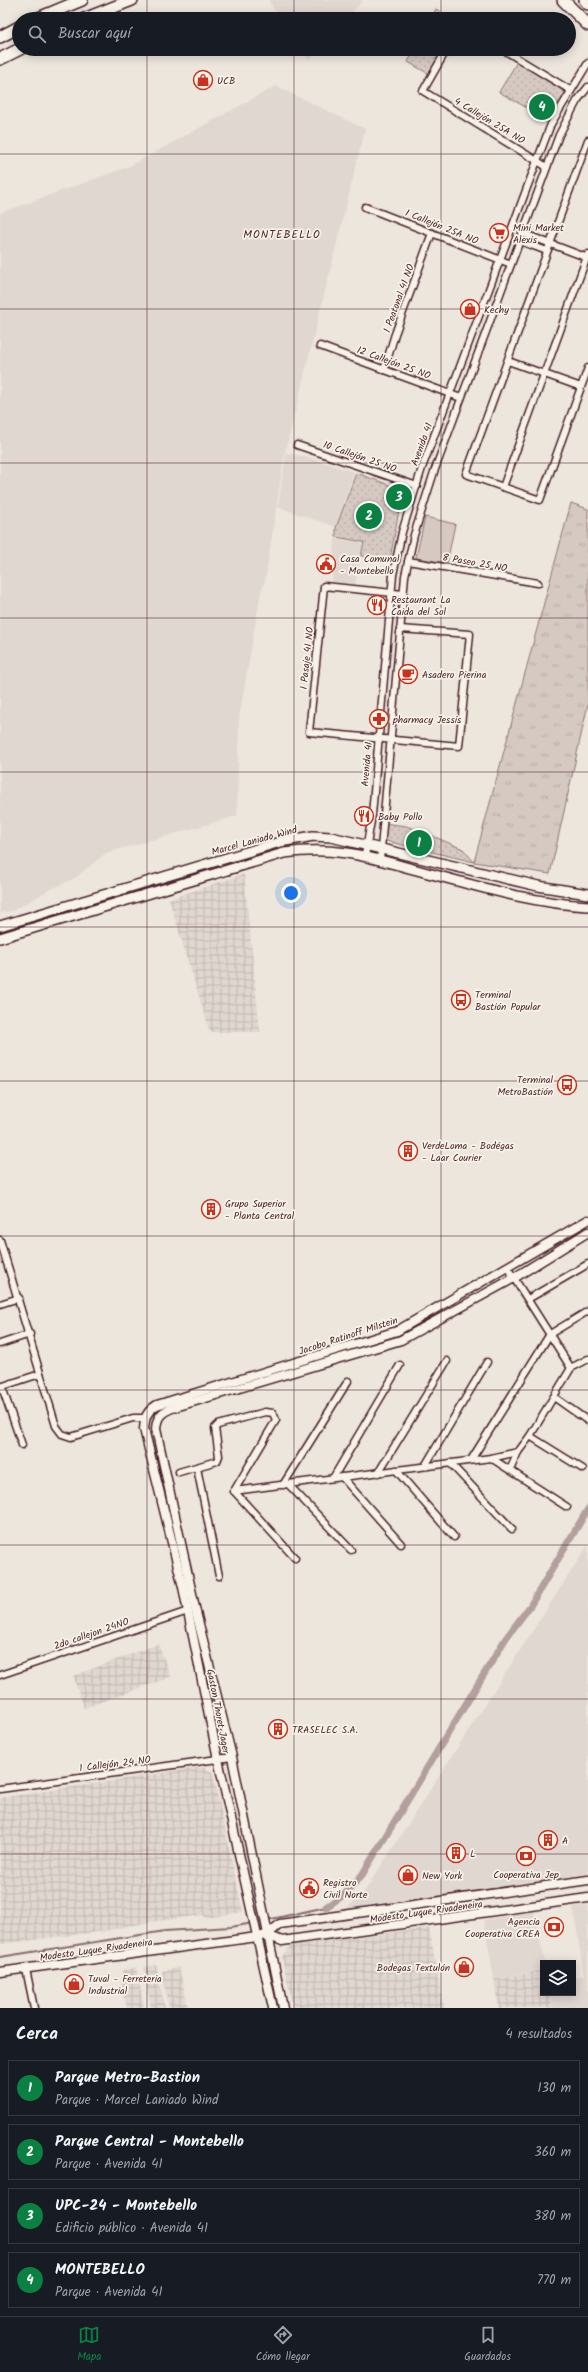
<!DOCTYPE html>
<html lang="es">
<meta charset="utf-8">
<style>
:root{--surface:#171b24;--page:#242831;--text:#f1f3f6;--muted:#9ea1a6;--line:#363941;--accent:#0b8043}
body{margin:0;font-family:Kalam,sans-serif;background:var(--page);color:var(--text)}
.controls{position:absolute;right:12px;bottom:12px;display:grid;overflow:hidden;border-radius:0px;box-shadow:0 2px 10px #0003}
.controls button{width:36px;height:36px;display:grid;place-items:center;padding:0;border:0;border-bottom:1px solid var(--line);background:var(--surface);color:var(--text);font:20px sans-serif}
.you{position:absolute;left:291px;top:893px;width:14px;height:14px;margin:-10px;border:3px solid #fff;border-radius:50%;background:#1a73e8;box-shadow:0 0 0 6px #1a73e833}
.badge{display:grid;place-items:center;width:26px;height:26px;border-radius:50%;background:var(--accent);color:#fff;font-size:13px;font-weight:700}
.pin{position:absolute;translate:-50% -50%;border:2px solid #fff;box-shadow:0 1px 4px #0006}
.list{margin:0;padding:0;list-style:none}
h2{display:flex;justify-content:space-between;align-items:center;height:52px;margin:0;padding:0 16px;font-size:17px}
h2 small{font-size:13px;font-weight:400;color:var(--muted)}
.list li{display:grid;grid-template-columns:26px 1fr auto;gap:12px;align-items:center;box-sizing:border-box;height:56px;margin:0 8px 8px;padding:0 8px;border:1px solid var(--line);border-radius:0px}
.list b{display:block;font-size:15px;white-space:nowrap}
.list p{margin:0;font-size:13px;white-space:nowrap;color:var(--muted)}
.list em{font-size:13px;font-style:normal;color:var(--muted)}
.icon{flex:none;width:22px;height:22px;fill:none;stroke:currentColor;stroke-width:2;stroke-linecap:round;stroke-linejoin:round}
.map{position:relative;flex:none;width:588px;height:2008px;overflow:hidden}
.search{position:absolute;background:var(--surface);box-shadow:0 2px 10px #0003;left:12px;right:12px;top:12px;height:44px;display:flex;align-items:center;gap:10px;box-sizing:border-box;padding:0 14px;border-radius:22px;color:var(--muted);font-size:15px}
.sheet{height:308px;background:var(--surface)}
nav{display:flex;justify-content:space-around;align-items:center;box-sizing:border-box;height:56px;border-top:1px solid var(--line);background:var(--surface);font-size:11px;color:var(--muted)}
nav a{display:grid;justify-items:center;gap:2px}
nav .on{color:var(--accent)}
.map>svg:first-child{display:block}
</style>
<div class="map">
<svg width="588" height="2008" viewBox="0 0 588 2008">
<defs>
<pattern id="industrial-grid" width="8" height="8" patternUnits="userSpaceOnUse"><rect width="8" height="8" fill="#e0d7d0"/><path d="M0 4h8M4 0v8" fill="none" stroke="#c2b8b3"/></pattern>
<pattern id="grass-tufts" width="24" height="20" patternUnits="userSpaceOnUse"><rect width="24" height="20" fill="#d5c9c2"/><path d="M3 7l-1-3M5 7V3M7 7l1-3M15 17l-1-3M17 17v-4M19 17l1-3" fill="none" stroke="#b8aca7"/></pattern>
<pattern id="park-dots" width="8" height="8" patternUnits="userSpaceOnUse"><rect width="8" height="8" fill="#d5c9c2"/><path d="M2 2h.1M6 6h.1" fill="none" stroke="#b8aca7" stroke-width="1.8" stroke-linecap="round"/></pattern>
</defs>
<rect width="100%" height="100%" fill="#ece6dd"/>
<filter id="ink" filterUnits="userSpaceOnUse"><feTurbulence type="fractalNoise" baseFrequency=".025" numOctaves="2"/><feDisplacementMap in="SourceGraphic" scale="8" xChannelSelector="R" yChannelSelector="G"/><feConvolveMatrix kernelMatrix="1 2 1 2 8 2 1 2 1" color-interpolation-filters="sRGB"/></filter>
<g filter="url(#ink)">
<!-- built -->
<g fill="#e0d7d0">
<path d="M 268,0 L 363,0 L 346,19 L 281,19 Z"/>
<path d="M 301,49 L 319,49 L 309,60 Z"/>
<path d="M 276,86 L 365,129 L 284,457 L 265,581 L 261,591 L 239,718 L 237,816 L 106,853 L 75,878 L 49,890 L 12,911 L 0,913 L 0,213 L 128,167 Z"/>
<path d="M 286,453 L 307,457 L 354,472 L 336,527 L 278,507 Z"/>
<path d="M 335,539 L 363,542 L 355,585 L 332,582 Z"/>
<path d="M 588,1545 L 588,1874 L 347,1908 L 363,1894 Z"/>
<path d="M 588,1905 L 588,2008 L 553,2008 L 550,1993 L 573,1993 L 573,1977 L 584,1975 L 573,1907 Z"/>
<path d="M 534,1912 L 545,1963 L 543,1969 L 494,1979 L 484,1920 Z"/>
</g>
<!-- industrial -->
<g fill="url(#industrial-grid)">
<path d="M 244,874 L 260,1032 L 210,1032 L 169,899 Z"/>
<path d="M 158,1644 L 171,1677 L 84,1708 L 73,1676 Z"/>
<path d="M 202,1767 L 210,1770 L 213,1774 L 243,1912 L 205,1918 L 203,1915 L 144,1923 L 105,1931 L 0,1944 L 0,1798 Z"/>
<path d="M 429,1928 L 444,2008 L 293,2008 L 282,1957 L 291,1945 Z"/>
<path d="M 156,1965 L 165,2008 L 151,2008 L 144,1967 Z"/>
<path d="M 136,1967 L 144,2008 L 127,2008 L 121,1985 L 123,1970 Z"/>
<path d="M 179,1967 L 188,2008 L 169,2008 L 162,1971 Z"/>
<path d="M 543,1970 L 543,1993 L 550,1993 L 552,2008 L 499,2008 L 494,1979 Z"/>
</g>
<!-- grass -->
<path fill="url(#grass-tufts)" stroke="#907476" d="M 571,503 L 588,509 L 588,704 L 550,874 L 474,862 Z"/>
<!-- park -->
<g fill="url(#park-dots)" stroke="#907476">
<path d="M 436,9 L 451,19 L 431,19 Z"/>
<path d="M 415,49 L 443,49 L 429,74 L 408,62 Z"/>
<path d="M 517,62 L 565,92 L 552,122 L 499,92 Z"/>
<path d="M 356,473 L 395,487 L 391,501 L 400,505 L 390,559 L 361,556 L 364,542 L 336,537 L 336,528 Z"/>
<path d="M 383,823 L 406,826 L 423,832 L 463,849 L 474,862 L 382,840 Z"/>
</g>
<!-- pitch -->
<path fill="#d5c9c2" stroke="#907476" d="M 425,517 L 455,524 L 447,563 L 416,558 Z"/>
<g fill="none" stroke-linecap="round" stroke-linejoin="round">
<!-- stream -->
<g stroke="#896c6f" stroke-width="2">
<path d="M 267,1920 L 326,1907"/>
<path d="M 0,1957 L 165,1931 L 231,1927 L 253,1923"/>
</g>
<!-- canal -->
<path stroke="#b39f9d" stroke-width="7" d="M 326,1907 L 345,1894 L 362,1875 L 506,1638 L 530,1606 L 588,1509"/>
<defs>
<g id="minor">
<path d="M 447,49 L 423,91 L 547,167"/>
<path d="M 502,49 L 570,90"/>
<path d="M 588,140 L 466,474 L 540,500 L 588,368"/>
<path d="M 365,207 L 511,264"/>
<path d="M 522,233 L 588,258"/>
<path d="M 520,241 L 547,251"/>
<path d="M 320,346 L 461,398"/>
<path d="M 508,361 L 581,387"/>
<path d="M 384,370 L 395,334 L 432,233"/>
<path d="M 297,445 L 417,486"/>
<path d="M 503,487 L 588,254"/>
<path d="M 408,561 L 538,583"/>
<path d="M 400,629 L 470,634 L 459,746 L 309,732 L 324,586 L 403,594"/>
<path d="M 365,856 L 372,815 L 393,575 L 402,532 L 422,468 L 537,161 L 551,124 L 588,63"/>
<path d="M 380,860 L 405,576 L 414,535 L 434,472 L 559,135 L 577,101 L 588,87"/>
<path d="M 0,1240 L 56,1426 L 62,1434 L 71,1437 L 133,1418 L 145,1418"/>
<path d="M 507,1267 L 571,1368"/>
<path d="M 528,1299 L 588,1264"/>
<path d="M 0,1304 L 19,1298"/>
<path d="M 0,1344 L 30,1334"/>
<path d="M 0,1387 L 40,1374"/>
<path d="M 2,1387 L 22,1445"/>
<path d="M 554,1397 L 588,1421"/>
<path d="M 530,1436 L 583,1469"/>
<path d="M 491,1458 L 567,1507"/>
<path d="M 471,1460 L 550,1334 L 588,1311"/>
<path d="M 450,1463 L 512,1529"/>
<path d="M 425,1466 L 487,1362"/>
<path d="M 197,1468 L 219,1576"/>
<path d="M 396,1470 L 454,1537"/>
<path d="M 510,1470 L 518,1452 L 530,1436 L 571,1368 L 588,1359"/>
<path d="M 179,1472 L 217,1461 L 219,1456 L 215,1428 L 218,1425 L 265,1412 L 273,1413 L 276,1420 L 234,1491"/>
<path d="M 378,1473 L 447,1361"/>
<path d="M 342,1477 L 401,1544"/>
<path d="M 333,1478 L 400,1365"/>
<path d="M 288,1484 L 351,1550"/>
<path d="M 283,1485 L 348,1381"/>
<path d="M 234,1491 L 491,1458 L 518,1452"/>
<path d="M 234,1491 L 295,1558"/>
<path d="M 0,1675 L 188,1611"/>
<path d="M 0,1789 L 232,1757"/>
<path d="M 26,1969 L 34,2008"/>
</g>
<g id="tertiary">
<path d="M 267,1935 L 282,1941 L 588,1898"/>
<path d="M 0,1972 L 257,1937 L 267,1935 L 280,1924 L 588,1880"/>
<path d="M 273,2008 L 218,1759 L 183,1587 L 144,1429 C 145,1417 146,1412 157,1405 L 397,1331 L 588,1220"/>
<path d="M 283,2008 L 232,1757 L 196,1612 L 156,1429 C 157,1417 160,1413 172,1408 L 401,1340 L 514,1278 L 588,1232"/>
</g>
<g id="secondary">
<path d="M 0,926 L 280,842 L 313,836 L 331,837 L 538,886 L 588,894"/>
<path d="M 0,938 L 284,853 C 335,846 365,856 413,869 C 470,884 529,903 588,906"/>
</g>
<g id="trunk">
<path d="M 563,0 L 588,25"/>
<path d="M 585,0 L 588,4"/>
<path d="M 36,19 L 82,0"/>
<path d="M 84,19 L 132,0"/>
<path d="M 0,37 L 19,27"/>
<path d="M 0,59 L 20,49"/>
</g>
</defs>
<!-- minor casing -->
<use href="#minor" stroke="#4a1f2b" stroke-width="9"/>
<!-- tertiary casing -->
<use href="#tertiary" stroke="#4a1f2b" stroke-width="11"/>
<!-- secondary casing -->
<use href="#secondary" stroke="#4a1f2b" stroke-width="12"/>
<!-- trunk casing -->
<use href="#trunk" stroke="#4a1f2b" stroke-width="14"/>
<!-- minor -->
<use href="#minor" stroke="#f7f3e8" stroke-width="6"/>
<!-- tertiary -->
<use href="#tertiary" stroke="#f7f3e8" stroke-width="8"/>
<!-- secondary -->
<use href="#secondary" stroke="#f7f3e8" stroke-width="9"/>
<!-- trunk -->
<use href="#trunk" stroke="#f7f3e8" stroke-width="11"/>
</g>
</g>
<!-- grid -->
<path fill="none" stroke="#4a1f2b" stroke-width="1" stroke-opacity="0.55" d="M 147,0 L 147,19M 294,0 L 294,19M 441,0 L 441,19M 147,49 L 147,2008M 294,49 L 294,2008M 441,49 L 441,2008M 0,154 L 588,154M 0,309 L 588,309M 0,463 L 588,463M 0,618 L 588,618M 0,772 L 588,772M 0,927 L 588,927M 0,1081 L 588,1081M 0,1236 L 588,1236M 0,1390 L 588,1390M 0,1545 L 588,1545M 0,1699 L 588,1699M 0,1854 L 588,1854"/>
<!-- icons -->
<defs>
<symbol id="shop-ring" viewBox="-11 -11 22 22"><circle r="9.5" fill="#f7f3e8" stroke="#c8321e" stroke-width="1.5"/><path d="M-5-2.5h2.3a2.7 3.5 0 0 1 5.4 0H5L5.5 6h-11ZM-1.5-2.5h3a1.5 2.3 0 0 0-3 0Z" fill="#c8321e"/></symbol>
<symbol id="supermarket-ring" viewBox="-11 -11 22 22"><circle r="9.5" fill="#f7f3e8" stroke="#c8321e" stroke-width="1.5"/><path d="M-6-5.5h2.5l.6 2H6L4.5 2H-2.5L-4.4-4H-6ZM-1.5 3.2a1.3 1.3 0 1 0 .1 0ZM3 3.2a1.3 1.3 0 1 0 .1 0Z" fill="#c8321e"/></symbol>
<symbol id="civic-ring" viewBox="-11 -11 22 22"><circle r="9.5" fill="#f7f3e8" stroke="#c8321e" stroke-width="1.5"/><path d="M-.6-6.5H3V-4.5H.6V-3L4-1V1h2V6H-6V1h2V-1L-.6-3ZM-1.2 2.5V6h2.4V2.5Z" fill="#c8321e"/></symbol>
<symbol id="restaurant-ring" viewBox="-11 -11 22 22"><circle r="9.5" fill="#f7f3e8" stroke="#c8321e" stroke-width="1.5"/><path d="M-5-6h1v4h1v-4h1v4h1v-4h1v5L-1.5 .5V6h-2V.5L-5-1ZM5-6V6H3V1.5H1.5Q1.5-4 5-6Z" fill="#c8321e"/></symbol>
<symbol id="cafe-ring" viewBox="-11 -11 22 22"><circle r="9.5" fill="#f7f3e8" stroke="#c8321e" stroke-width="1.5"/><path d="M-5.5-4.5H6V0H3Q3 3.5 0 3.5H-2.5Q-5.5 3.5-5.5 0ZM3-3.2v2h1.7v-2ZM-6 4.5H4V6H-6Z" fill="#c8321e"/></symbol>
<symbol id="pharmacy-ring" viewBox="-11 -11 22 22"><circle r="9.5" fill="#f7f3e8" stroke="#c8321e" stroke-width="1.5"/><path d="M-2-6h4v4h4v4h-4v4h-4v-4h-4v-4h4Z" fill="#c8321e"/></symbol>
<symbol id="bus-ring" viewBox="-11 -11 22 22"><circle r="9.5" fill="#f7f3e8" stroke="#c8321e" stroke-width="1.5"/><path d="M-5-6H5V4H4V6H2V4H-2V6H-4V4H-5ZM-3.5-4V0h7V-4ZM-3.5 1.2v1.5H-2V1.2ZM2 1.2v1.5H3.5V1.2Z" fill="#c8321e"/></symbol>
<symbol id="building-ring" viewBox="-11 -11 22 22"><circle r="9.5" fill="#f7f3e8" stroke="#c8321e" stroke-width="1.5"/><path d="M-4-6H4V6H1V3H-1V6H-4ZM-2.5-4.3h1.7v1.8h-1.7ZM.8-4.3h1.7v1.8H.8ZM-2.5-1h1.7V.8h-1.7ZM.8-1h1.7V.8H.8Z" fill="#c8321e"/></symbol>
<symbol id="bank-ring" viewBox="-11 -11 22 22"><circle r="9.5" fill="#f7f3e8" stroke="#c8321e" stroke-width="1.5"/><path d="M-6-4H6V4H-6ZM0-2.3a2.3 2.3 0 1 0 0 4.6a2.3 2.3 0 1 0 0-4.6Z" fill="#c8321e"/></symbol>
</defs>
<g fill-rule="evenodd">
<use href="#shop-ring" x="192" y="69" width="22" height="22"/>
<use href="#supermarket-ring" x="488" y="222" width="22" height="22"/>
<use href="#shop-ring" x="459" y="298" width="22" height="22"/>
<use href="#civic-ring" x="315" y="553" width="22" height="22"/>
<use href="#restaurant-ring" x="366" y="594" width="22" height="22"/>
<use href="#cafe-ring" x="397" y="663" width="22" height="22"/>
<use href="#pharmacy-ring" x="368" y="708" width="22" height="22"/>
<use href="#restaurant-ring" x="353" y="805" width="22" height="22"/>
<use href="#bus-ring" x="450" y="989" width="22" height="22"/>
<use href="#bus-ring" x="556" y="1074" width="22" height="22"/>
<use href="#building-ring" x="397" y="1140" width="22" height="22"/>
<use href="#building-ring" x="200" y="1198" width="22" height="22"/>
<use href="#building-ring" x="267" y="1718" width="22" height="22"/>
<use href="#building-ring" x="537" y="1829" width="22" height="22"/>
<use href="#building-ring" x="445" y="1842" width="22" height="22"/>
<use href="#bank-ring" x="515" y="1845" width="22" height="22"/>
<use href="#shop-ring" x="397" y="1864" width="22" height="22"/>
<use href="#civic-ring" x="298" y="1877" width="22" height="22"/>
<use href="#bank-ring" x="543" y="1916" width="22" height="22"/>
<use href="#shop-ring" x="453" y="1956" width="22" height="22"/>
<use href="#shop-ring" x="63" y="1973" width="22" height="22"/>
</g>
<g text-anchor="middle" stroke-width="3.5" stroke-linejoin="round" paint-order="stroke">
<!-- poi labels -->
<g font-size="10" fill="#4a1f2b" stroke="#f7f3e8" text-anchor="start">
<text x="217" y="84">UCB</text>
<text x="513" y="231">Mini Market<tspan x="513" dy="12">Alexis</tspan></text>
<text x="484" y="313">Kechy</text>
<text x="340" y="562">Casa Comunal<tspan x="340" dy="12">- Montebello</tspan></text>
<text x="391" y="603">Restaurant La<tspan x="391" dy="12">Caida del Sol</tspan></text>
<text x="422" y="678">Asadero Pierina</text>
<text x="393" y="723">pharmacy Jessis</text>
<text x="378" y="820">Baby Pollo</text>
<text x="475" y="998">Terminal<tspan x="475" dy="12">Bastión Popular</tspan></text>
<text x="553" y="1083" text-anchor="end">Terminal<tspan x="553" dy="12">MetroBastión</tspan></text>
<text x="422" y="1149">VerdeLoma - Bodégas<tspan x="422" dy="12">- Laar Courier</tspan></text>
<text x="225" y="1207">Grupo Superior<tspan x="225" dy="12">- Planta Central</tspan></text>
<text x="292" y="1733">TRASELEC S.A.</text>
<text x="562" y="1844">A</text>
<text x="470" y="1857">L</text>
<text x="526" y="1878" text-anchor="middle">Cooperativa Jep</text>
<text x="422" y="1879">New York</text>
<text x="323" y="1886">Registro<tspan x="323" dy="12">Civil Norte</tspan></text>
<text x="540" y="1925" text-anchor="end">Agencia<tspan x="540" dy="12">Cooperativa CREA</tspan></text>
<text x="450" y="1971" text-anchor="end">Bodegas Textulón</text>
<text x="88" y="1982">Tuval - Ferreteria<tspan x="88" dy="12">Industrial</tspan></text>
</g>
<!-- street labels -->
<g font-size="10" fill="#4a1f2b" stroke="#f7f3e8">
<text transform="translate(490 120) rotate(31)" y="4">4 Callejón 25A NO</text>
<text transform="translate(442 226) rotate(22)" y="4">1 Callejón 25A NO</text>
<text transform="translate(398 298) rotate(-70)" y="4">1 Peatonal 41 NO</text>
<text transform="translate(394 362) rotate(20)" y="4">12 Callejón 25 NO</text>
<text transform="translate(421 444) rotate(-70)" y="4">Avenida 41</text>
<text transform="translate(360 456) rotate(19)" y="4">10 Callejón 25 NO</text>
<text transform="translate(475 562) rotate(10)" y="4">8 Paseo 25 NO</text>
<text transform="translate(306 658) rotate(-84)" y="4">1 Pasaje 41 NO</text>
<text transform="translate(366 764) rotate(-85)" y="4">Avenida 41</text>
<text transform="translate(254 840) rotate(-15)" y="4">Marcel Laniado Wind</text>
<text transform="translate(348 1335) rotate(-18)" y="4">Jacobo Ratinoff Milstein</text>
<text transform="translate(91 1633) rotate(-19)" y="4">2do callejon 24NO</text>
<text transform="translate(219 1711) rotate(79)" y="4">Gaston Thoret Jager</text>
<text transform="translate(115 1763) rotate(-7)" y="4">1 Callejón 24 NO</text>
<text transform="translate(426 1911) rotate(-8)" y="4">Modesto Luque Rivadeneira</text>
<text transform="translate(96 1949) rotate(-8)" y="4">Modesto Luque Rivadeneira</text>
</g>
<!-- neighbourhood labels -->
<g font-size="11" letter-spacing="1" fill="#4a1f2b" stroke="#f7f3e8">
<text x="282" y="238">MONTEBELLO</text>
</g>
</g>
</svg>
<div class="controls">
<button><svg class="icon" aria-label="layers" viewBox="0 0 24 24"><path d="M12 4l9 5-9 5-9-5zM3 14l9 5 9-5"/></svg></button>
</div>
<div class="you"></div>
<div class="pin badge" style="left:419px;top:843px">1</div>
<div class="pin badge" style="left:369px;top:516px">2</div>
<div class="pin badge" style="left:399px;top:497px">3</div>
<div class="pin badge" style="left:542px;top:107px">4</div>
<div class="search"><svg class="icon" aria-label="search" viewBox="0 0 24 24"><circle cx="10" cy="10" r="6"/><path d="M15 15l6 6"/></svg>Buscar aquí</div>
</div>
<section class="sheet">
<h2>Cerca<small>4 resultados</small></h2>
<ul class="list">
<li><span class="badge">1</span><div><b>Parque Metro-Bastion</b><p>Parque · Marcel Laniado Wind</p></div><em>130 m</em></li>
<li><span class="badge">2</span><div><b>Parque Central - Montebello</b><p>Parque · Avenida 41</p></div><em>360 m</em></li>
<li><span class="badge">3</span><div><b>UPC-24 - Montebello</b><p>Edificio público · Avenida 41</p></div><em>380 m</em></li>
<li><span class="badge">4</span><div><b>MONTEBELLO</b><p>Parque · Avenida 41</p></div><em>770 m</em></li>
</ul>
</section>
<nav>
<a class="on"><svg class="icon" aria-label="map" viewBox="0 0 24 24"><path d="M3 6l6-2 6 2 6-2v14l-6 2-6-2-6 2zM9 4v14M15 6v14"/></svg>Mapa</a>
<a><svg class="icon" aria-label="directions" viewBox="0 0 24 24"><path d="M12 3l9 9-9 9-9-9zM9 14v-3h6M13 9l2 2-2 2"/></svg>Cómo llegar</a>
<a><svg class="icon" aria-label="saved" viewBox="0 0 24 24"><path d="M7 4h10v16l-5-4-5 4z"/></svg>Guardados</a>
</nav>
